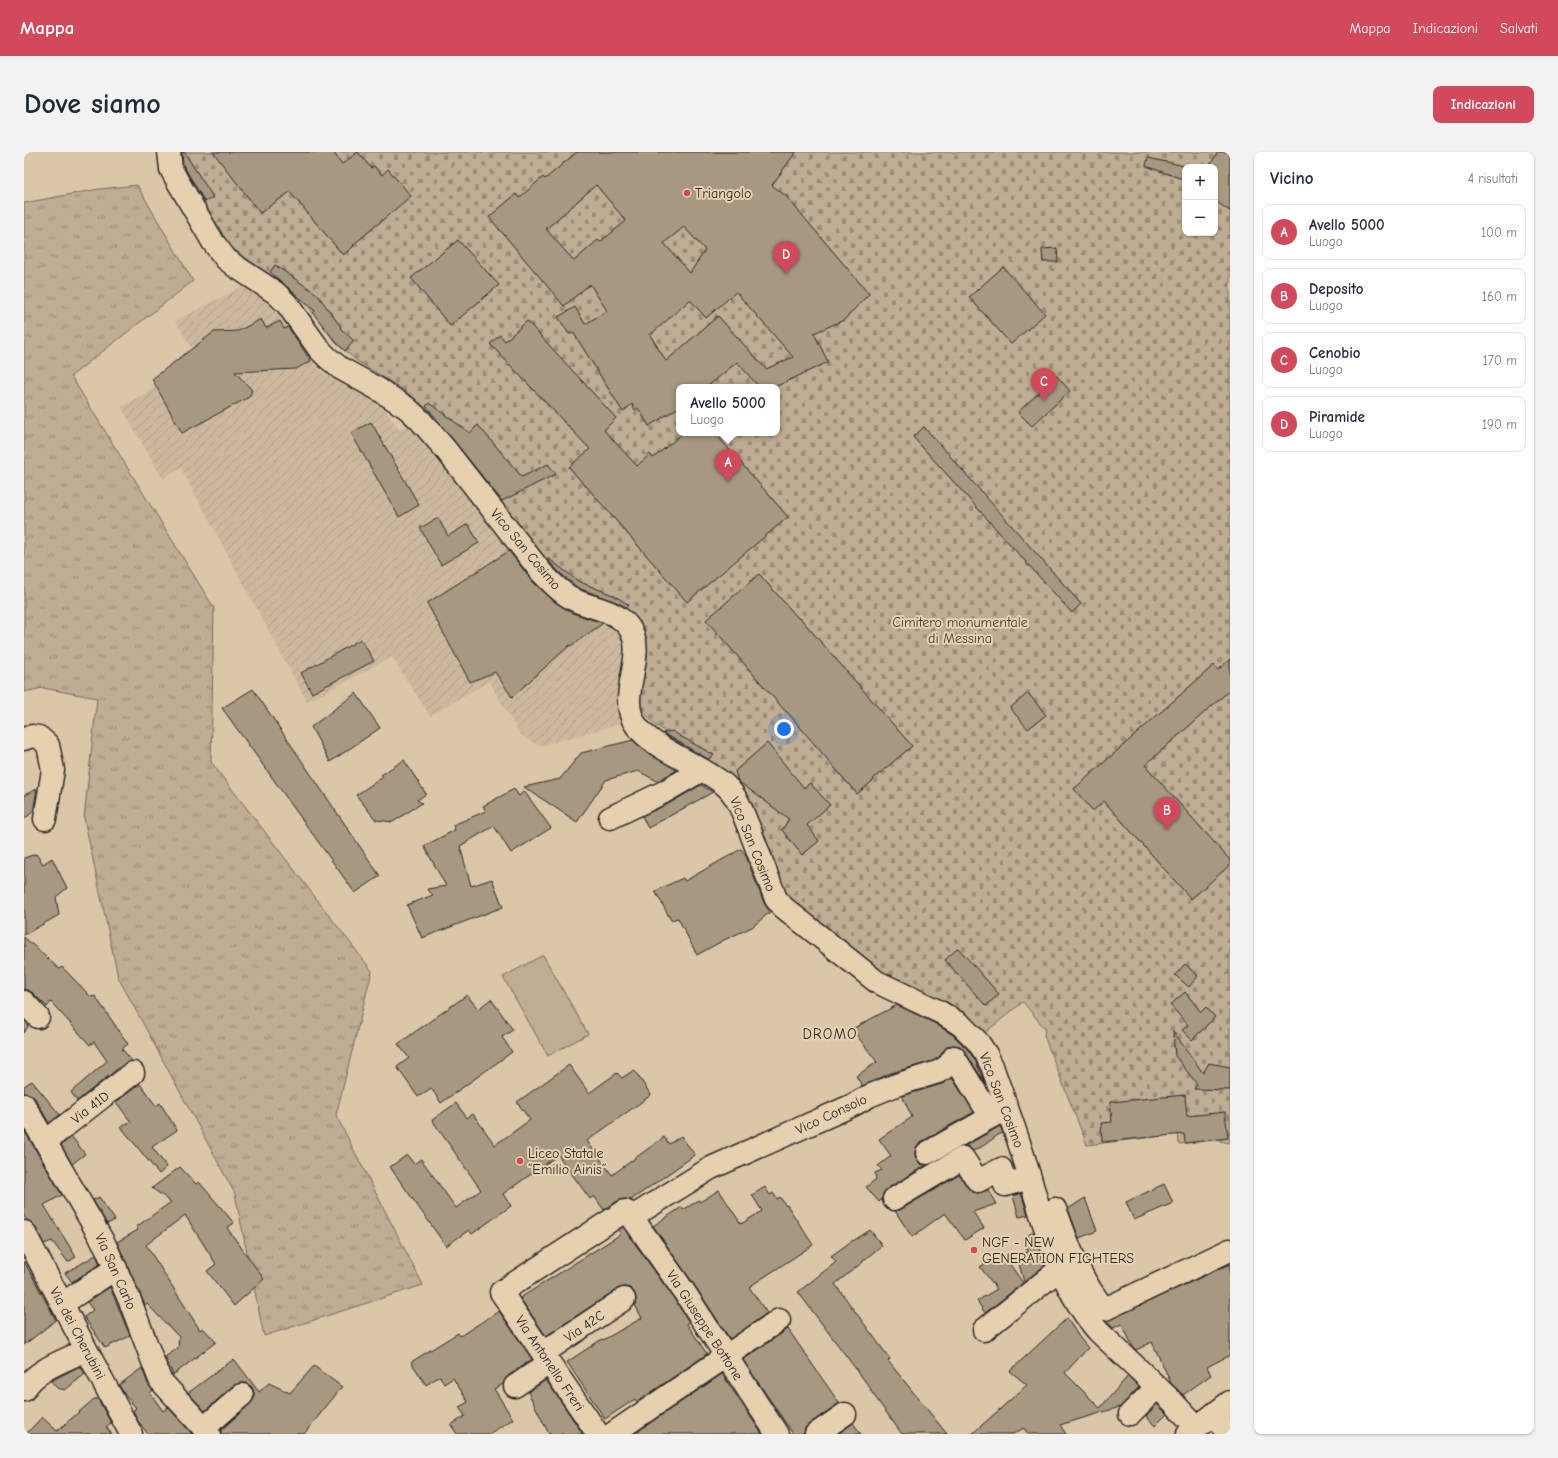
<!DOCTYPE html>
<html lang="it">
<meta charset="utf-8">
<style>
:root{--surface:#fff;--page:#f2f2f3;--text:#1f2937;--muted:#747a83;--line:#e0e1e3;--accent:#d1495b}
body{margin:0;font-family:"Comic Neue",sans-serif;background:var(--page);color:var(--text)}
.controls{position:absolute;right:12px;top:12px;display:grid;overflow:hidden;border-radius:8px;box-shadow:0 1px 3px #0004}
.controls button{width:36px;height:36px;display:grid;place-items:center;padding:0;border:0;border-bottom:1px solid var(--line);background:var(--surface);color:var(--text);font:20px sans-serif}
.you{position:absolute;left:760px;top:577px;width:14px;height:14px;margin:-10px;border:3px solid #fff;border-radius:50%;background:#1a73e8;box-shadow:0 0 0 6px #1a73e833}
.badge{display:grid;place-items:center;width:26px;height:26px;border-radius:50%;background:var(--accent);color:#fff;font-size:13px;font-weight:700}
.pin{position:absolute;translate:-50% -33px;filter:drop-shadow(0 1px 2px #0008)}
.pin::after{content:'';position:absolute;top:21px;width:14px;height:12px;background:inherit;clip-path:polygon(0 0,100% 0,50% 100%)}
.popup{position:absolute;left:652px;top:232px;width:104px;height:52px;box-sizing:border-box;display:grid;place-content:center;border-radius:8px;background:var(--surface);filter:drop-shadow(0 1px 3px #0005);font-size:13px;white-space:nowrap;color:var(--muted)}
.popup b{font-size:15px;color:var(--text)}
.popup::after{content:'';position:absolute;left:50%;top:100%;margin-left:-8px;border:8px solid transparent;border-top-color:var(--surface)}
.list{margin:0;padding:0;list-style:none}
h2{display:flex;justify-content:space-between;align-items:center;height:52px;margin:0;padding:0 16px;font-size:17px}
h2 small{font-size:13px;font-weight:400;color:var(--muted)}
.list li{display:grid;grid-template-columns:26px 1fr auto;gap:12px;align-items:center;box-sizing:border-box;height:56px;margin:0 8px 8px;padding:0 8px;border:1px solid var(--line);border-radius:8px}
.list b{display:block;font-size:15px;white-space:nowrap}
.list p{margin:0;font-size:13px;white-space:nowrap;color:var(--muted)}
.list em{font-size:13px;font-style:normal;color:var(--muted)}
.map{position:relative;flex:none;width:1206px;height:1282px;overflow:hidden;border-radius:8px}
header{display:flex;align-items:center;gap:24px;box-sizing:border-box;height:56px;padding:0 20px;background:var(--accent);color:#fff}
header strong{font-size:19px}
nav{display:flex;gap:22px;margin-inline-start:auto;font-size:14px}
.intro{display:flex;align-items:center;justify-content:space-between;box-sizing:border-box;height:96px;padding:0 24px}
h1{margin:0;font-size:28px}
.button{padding:10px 18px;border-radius:8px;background:var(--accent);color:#fff;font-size:14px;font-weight:700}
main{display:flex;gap:24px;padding:0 24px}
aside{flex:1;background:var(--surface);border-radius:8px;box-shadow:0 1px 3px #0004}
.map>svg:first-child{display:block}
</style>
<header>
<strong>Mappa</strong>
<nav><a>Mappa</a><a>Indicazioni</a><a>Salvati</a></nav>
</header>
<div class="intro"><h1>Dove siamo</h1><a class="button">Indicazioni</a></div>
<main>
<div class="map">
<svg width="1206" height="1282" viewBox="0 0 1206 1282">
<defs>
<pattern id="industrial-furrows" width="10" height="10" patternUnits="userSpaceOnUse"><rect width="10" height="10" fill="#ccb89d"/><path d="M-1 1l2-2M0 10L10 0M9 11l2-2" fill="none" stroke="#af9e87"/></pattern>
<pattern id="grass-tufts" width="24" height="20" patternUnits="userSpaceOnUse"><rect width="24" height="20" fill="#beac93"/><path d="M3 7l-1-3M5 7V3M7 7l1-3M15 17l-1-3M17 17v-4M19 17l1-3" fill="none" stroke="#9b8c78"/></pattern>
<pattern id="cemetery-stones" width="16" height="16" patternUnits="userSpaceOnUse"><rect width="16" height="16" fill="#beac93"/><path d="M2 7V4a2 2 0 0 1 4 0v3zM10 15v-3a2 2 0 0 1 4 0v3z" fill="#9b8c78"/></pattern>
</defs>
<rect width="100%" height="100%" fill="#dcc6a8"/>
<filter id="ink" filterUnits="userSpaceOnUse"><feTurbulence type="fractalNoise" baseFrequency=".025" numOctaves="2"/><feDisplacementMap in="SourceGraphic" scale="8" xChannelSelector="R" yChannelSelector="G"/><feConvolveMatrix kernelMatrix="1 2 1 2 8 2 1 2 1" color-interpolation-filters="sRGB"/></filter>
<g filter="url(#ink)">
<!-- industrial -->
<path fill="url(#industrial-furrows)" d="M 223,132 L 245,145 L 270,170 L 300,223 L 312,219 L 351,245 L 375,277 L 387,271 L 404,289 L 506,428 L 519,433 L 595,478 L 603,493 L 600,571 L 519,593 L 511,592 L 498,584 L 492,576 L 465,529 L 406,564 L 368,505 L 283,550 L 157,316 L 139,327 L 97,255 L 176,210 L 151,169 Z"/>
<!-- grass -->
<path fill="url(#grass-tufts)" stroke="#746c5f" d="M 113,33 L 169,129 L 47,224 L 190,456 L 187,610 L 348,819 L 312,963 L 399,1133 L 240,1184 L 211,1042 L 94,825 L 60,666 L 73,546 L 19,536 L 0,540 L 0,51 L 75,37 Z"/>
<!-- cemetery -->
<path fill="url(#cemetery-stones)" stroke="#746c5f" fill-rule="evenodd" d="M 154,0 L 1206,0 L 1206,991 L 1191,988 L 1155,992 L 1154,982 L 1063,993 L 1020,884 L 1021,877 L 999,850 L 958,883 L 854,821 L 759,740 L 716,634 L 691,612 L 631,573 L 616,555 L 606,461 L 585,446 L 548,431 L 529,415 L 515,400 L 466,334 L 410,263 L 380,238 L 333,209 L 321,199 L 312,191 L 284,154 L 259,132 L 201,91 L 156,16 ZM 1161,15 L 1191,15 L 1191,81 L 1161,81 ZM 655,235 L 753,235 L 753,281 L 655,281 Z"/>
<!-- pitch -->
<path fill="#beac93" stroke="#746c5f" d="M 519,803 L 564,882 L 524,904 L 479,825 Z"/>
<!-- building -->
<g fill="#a79882" stroke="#2b2b2b" fill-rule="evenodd">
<path d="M 158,0 L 160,0 L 189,45 L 181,50 L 159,13 Z"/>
<path d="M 189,0 L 309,0 L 318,12 L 334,0 L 347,16 L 350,14 L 358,23 L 364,17 L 387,44 L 329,93 L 330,94 L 319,103 L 266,40 L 236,61 Z"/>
<path d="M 553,0 L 772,0 L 748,33 L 762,44 L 845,142 L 820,168 L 790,181 L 804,210 L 751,235 L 735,235 L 713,210 L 683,235 L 655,235 L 655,255 L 625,274 L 614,256 L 611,258 L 608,252 L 599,260 L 549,180 L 545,182 L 534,165 L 551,155 L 561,172 L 583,159 L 566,132 L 540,154 L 465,65 L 492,42 L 495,46 L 519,25 L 521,27 ZM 572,33 L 602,69 L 576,90 L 574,88 L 550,109 L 522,77 ZM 660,75 L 681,98 L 666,121 L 640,91 ZM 712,140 L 769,205 L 742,217 L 694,164 L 642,209 L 626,183 L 666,148 L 682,166 Z"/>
<path d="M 1194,0 L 1206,0 L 1206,59 L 1191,49 L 1191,15 L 1185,15 Z"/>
<path d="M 1124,6 L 1161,14 L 1161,28 L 1122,14 Z"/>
<path d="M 434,88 L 475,133 L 426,174 L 387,126 Z"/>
<path d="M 1033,96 L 1034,110 L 1019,110 L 1018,97 Z"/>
<path d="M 251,113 L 293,142 L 317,175 L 316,176 L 330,189 L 321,199 L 310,188 L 289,161 L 291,159 L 246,120 Z"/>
<path d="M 979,115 L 1021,162 L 987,192 L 945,145 Z"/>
<path d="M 237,167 L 242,176 L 256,169 L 260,177 L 264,175 L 287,209 L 272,217 L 211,220 L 228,238 L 225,245 L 158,281 L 128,227 L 190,180 L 214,179 Z"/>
<path d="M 503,169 L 592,266 L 580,278 L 613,314 L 626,302 L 629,306 L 659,281 L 691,281 L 764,365 L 663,450 L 562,334 L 561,334 L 545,315 L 566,297 L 466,192 L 476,183 L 481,189 Z"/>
<path d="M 1033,224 L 1046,239 L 1008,274 L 994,260 Z"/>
<path d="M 405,251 L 446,281 L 454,273 L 498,325 L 524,312 L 532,322 L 478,349 L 402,254 Z"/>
<path d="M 347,270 L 395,353 L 375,365 L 327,281 Z"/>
<path d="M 900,275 L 1057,452 L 1048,461 L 889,285 Z"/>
<path d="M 414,366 L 424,384 L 444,372 L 455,391 L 417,413 L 396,376 Z"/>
<path d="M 485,399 L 509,430 L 531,450 L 548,461 L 579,471 L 547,494 L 546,493 L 488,545 L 471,520 L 446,530 L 403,451 Z"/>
<path d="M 524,406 L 554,429 L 591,444 L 605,453 L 602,455 L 592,450 L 554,436 L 535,420 L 523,407 Z"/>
<path d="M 735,422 L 775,467 L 776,466 L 888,594 L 849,627 L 850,628 L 833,642 L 763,560 L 762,560 L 682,468 Z"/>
<path d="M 337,487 L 350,509 L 288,541 L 277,521 Z"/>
<path d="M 1206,507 L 1206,538 L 1121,613 L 1206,708 L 1206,713 L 1167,747 L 1080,649 L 1069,659 L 1050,637 L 1190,513 L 1194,518 Z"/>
<path d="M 229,537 L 356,724 L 331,741 L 198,556 Z"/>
<path d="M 332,541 L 356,576 L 306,610 L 287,575 Z"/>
<path d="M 1004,541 L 1022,563 L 1004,577 L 986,556 Z"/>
<path d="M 648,579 L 656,584 L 690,603 L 684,607 L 639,581 Z"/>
<path d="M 609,588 L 624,601 L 653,618 L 633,629 L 614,619 L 582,628 L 553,670 L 500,635 L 536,627 L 557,601 Z"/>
<path d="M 743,591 L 780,636 L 786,631 L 806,653 L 783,673 L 795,689 L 778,703 L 758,678 L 765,667 L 714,629 L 711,619 Z"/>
<path d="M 380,608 L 402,642 L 393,648 L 398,651 L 369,670 L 352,668 L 332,643 L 359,625 L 357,623 Z"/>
<path d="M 677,633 L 689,640 L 624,676 L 618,664 L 646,651 Z"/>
<path d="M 13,637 L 9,660 L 0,667 L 0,643 Z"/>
<path d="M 490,637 L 495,644 L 500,639 L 527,676 L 487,701 L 470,674 L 436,694 L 447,734 L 468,727 L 479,755 L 398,786 L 383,753 L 409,743 L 403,737 L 422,734 L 400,694 L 431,678 L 429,673 L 462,659 L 459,654 Z"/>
<path d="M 717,697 L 721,702 L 740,751 L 746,760 L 728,775 L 698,789 L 673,803 L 654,766 L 647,768 L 631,739 L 659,726 L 661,729 Z"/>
<path d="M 12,702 L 19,712 L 28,706 L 43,736 L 32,745 L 35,763 L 0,783 L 0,706 Z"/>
<path d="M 0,785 L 35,817 L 38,815 L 67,845 L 71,844 L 104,892 L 98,897 L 108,909 L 101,911 L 53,949 L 47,940 L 83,909 L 70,890 L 66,893 L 27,850 L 23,855 L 9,841 L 4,838 L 0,838 Z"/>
<path d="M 934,796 L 975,842 L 962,854 L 921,808 Z"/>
<path d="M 1161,812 L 1174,824 L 1165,835 L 1151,823 Z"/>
<path d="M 1161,840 L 1177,860 L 1182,855 L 1191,865 L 1168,888 L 1158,878 L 1164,873 L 1146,853 Z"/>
<path d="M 443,843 L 454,857 L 467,847 L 489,878 L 478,885 L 488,900 L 417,951 L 407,936 L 394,945 L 373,915 L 385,906 L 374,892 Z"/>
<path d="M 873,853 L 910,871 L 929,883 L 944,898 L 951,908 L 961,931 L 940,898 L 936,894 L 930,893 L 924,894 L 915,905 L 909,909 L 867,921 L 838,934 L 832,924 L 853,910 L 828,877 Z"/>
<path d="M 0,868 L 5,873 L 0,881 Z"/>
<path d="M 1149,879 L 1179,921 L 1185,911 L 1206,915 L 1206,938 L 1170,937 L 1173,932 L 1151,904 Z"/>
<path d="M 545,913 L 565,941 L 593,921 L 598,926 L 610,918 L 627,943 L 563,989 L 588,1023 L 640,985 L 645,992 L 657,984 L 671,1003 L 607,1048 L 601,1047 L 595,1048 L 580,1058 L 570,1044 L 566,1047 L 534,1003 L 479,1042 L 487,1054 L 448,1082 L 445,1078 L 422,1094 L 366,1015 L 383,1003 L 390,1012 L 397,1007 L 432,1056 L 457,1038 L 408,968 L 432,951 L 443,966 L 449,962 L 471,993 L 506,968 L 493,950 Z"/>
<path d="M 928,926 L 950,960 L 897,990 L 892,995 L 891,1001 L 892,1007 L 896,1012 L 902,1013 L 864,1036 L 859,1041 L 858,1047 L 855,1050 L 842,1035 L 852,1027 L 851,1021 L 858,1018 L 854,1014 L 867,1004 L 855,987 L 888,965 L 878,944 L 918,932 Z"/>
<path d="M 8,929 L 36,963 L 25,971 L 11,946 L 6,942 L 0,941 L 0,934 Z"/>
<path d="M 116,932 L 132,954 L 136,951 L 153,978 L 128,995 L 143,1015 L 135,1022 L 97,975 L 107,970 L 92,950 Z"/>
<path d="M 1161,943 L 1163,964 L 1201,960 L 1204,986 L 1161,991 L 1160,982 L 1078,990 L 1077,971 L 1088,970 L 1086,950 Z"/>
<path d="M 976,974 L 979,981 L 974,983 L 959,994 L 949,999 L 945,995 L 941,994 Z"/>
<path d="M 0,978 L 38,1043 L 20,1053 L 52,1105 L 44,1110 L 28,1089 L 20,1092 L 11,1074 L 0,1065 Z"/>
<path d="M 48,985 L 61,1002 L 48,1012 L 37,993 Z"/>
<path d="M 156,1015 L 172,1032 L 175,1030 L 210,1071 L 203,1076 L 240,1127 L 210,1154 L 183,1119 L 192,1112 L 161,1063 L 122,1093 L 176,1178 L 179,1176 L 192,1190 L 149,1223 L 141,1205 L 154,1196 L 155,1185 L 123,1152 L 121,1153 L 93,1090 L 114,1078 L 112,1075 L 147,1050 L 128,1036 Z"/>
<path d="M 935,1023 L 944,1036 L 948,1040 L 954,1041 L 964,1038 L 972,1052 L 949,1060 L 960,1076 L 941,1088 L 921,1061 L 888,1085 L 871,1059 L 876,1058 Z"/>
<path d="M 1140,1032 L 1149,1051 L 1110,1068 L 1102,1050 Z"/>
<path d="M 741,1035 L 746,1043 L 749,1041 L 753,1047 L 756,1045 L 762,1054 L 763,1053 L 789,1093 L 725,1135 L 743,1161 L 706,1187 L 669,1131 L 629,1074 L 658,1055 L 659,1058 L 675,1048 L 676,1050 L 695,1038 L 717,1072 L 738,1059 L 728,1043 Z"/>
<path d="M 997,1041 L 1004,1063 L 995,1065 L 989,1044 Z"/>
<path d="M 75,1045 L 91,1068 L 83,1072 L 69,1048 Z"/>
<path d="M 1061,1046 L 1073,1079 L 1055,1086 L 1044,1057 Z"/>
<path d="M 599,1075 L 649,1145 L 665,1170 L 663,1172 L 683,1202 L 613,1250 L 611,1247 L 581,1267 L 543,1210 L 578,1187 L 579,1188 L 618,1166 L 611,1153 L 612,1147 L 610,1140 L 606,1136 L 600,1135 L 593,1137 L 522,1184 L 496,1146 L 597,1082 L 594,1078 Z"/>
<path d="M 846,1078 L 858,1093 L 839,1109 L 839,1110 L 811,1132 L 866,1207 L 864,1209 L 923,1282 L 878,1282 L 846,1238 L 847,1237 L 774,1140 L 812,1110 L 807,1104 L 829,1088 L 829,1089 Z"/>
<path d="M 1009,1080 L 1021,1113 L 1000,1130 L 993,1104 L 1004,1100 L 1000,1086 Z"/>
<path d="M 978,1101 L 999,1131 L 961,1161 L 953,1149 L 973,1137 L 956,1115 Z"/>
<path d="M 72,1103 L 76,1112 L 48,1130 L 41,1121 Z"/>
<path d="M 0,1109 L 32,1168 L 0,1193 Z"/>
<path d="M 1206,1112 L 1206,1203 L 1183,1215 L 1187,1223 L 1159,1243 L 1147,1231 L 1128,1190 L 1112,1198 L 1109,1195 L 1098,1172 L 1089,1176 L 1082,1169 Z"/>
<path d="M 86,1135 L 106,1184 L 81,1196 L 60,1165 L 69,1158 L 63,1150 Z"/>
<path d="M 475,1159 L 508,1207 L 484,1224 L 479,1232 L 470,1237 L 489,1267 L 465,1282 L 433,1282 L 427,1273 L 441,1264 L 435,1255 L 444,1250 L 429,1226 L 420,1232 L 416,1224 L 402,1233 L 387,1210 L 434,1181 L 436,1184 Z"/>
<path d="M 1043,1166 L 1055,1185 L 1064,1196 L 1041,1221 L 1076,1256 L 1104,1224 L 1115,1235 L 1096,1255 L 1036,1273 L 1042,1282 L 1004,1282 L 1000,1276 L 989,1282 L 948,1282 L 1003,1233 L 986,1219 Z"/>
<path d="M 764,1177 L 815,1251 L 785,1272 L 781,1276 L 780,1282 L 769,1282 L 719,1208 Z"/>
<path d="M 210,1207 L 235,1240 L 245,1231 L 266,1241 L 290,1214 L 318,1235 L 280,1282 L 197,1282 L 197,1278 L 226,1252 L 230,1247 L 230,1241 L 228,1235 L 222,1231 L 216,1231 L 210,1233 L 181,1259 L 164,1241 Z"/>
<path d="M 54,1215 L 57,1215 L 61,1222 L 41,1238 L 33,1236 L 27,1229 Z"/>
<path d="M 118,1216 L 124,1232 L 129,1238 L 126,1241 L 139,1259 L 144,1255 L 168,1282 L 124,1282 L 114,1269 L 109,1258 L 112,1256 L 101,1243 L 95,1233 Z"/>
<path d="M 698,1222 L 738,1282 L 610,1282 Z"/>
<path d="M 522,1228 L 559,1282 L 525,1282 L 504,1240 Z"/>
<path d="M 70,1247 L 74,1247 L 87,1271 L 82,1275 L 88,1282 L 2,1282 L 18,1265 L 33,1279 Z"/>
<path d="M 1133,1252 L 1143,1262 L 1131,1274 L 1122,1264 Z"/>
<path d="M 829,1271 L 837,1282 L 814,1282 L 828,1272 Z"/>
</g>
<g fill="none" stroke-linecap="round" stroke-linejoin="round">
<defs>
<g id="minor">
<path d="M 145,0 L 147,17 L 153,28 L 189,90 L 202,107 L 211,114 L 252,141 L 263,152 L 295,197 L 304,206 L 316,216 L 354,237 L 383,256 L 396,268 L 422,298 L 518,421 C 529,432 539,443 553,449 C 571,457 591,458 604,474 C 626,501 591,543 612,573 C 630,599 679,613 702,634 C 714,645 719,662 725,676 C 734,700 743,723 752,747 L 759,755 L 853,830 L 916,860 L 937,873 L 954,890 L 962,902 L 968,914 C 978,943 989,971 998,1000 C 1017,1059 1032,1133 1075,1180 L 1148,1249 L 1172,1275"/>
<path d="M 0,587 L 8,584 L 15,585 L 24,593 L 29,618 L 21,667"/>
<path d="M 586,666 L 640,640 L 678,618"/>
<path d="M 0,850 L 14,865"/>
<path d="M 0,953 L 81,1093 L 106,1149 L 136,1228 L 185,1282"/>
<path d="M 22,989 L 109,921"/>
<path d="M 903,1001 L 967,965"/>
<path d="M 870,1047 L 939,1006 L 954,1029 L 977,1017 L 981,1033 L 1006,1026"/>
<path d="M 1031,1057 C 1044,1091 1056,1130 1081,1157 L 1206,1098"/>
<path d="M 608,1065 L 687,1016 L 829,953 L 845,944 L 872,933 L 914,920 L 924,914 L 930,905 L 967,965 L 982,955"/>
<path d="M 0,1080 L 107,1282"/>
<path d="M 38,1152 L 92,1116"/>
<path d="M 960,1178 L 1037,1116"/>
<path d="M 519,1201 L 600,1147"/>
<path d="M 491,1234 L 525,1211"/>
<path d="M 0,1238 C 12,1217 42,1208 62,1198"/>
<path d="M 1191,1261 L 1203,1282"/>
<path d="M 1106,1262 L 1133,1235"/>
<path d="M 180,1276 L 218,1243"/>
<path d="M 574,1282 L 477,1140 L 601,1059 L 605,1061 L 659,1138 L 753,1282"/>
<path d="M 588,1282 L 755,1168"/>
<path d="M 792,1282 L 821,1262"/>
</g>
<path id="major" d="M 1164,1282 L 1206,1250"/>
</defs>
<!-- minor casing -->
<use href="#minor" stroke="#2b2b2b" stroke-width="25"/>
<!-- major casing -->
<use href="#major" stroke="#2b2b2b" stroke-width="25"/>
<!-- minor -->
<use href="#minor" stroke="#e7d0b0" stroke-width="22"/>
<!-- major -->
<use href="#major" stroke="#e7d0b0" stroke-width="22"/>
</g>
</g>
<!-- markers -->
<g fill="#d1495b" stroke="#e7d0b0" stroke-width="1.5">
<circle cx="663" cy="41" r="4"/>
<circle cx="496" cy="1009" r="4"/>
<circle cx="950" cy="1098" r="4"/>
</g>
<g text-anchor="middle" stroke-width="4" stroke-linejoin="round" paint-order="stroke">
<!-- poi labels -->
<g font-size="14" fill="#2b2b2b" stroke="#e7d0b0" text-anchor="start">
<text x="671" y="46">Triangolo</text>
<text x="504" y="1006">Liceo Statale<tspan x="504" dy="16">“Emilio Ainis”</tspan></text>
<text x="958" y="1095">NGF - NEW<tspan x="958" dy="16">GENERATION FIGHTERS</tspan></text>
</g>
<!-- street labels -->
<g font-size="14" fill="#2b2b2b" stroke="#e7d0b0">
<text transform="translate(502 397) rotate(50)" y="5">Vico San Cosimo</text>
<text transform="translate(729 692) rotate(68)" y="5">Vico San Cosimo</text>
<text transform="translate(978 948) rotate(69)" y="5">Vico San Cosimo</text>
<text transform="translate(66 955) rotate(-38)" y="5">Via 41D</text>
<text transform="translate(807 962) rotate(-25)" y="5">Vico Consolo</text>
<text transform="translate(92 1119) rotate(66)" y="5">Via San Carlo</text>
<text transform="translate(681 1173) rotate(57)" y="5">Via Giuseppe Bottone</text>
<text transform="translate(560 1174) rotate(-34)" y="5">Via 42C</text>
<text transform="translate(54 1181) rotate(62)" y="5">Via dei Cherubini</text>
<text transform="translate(526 1211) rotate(56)" y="5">Via Antonello Freri</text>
</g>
<!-- park labels -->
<g font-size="14" fill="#413e3b" stroke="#e7d0b0">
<text x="936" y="475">Cimitero monumentale<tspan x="936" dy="16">di Messina</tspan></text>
</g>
<!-- neighbourhood labels -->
<g font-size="15" letter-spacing="1" fill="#2b2b2b" stroke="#e7d0b0">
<text x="806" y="887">DROMO</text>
</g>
</g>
</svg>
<div class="controls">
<button>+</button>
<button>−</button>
</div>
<div class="you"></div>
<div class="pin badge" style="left:704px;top:330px">A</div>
<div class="popup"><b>Avello 5000</b>Luogo</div>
<div class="pin badge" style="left:1143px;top:678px">B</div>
<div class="pin badge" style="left:1020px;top:249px">C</div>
<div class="pin badge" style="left:762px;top:122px">D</div>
</div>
<aside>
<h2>Vicino<small>4 risultati</small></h2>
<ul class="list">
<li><span class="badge">A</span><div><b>Avello 5000</b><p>Luogo</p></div><em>100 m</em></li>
<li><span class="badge">B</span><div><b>Deposito</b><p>Luogo</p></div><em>160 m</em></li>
<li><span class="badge">C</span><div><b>Cenobio</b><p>Luogo</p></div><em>170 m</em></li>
<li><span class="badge">D</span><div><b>Piramide</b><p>Luogo</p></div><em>190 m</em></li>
</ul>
</aside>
</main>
